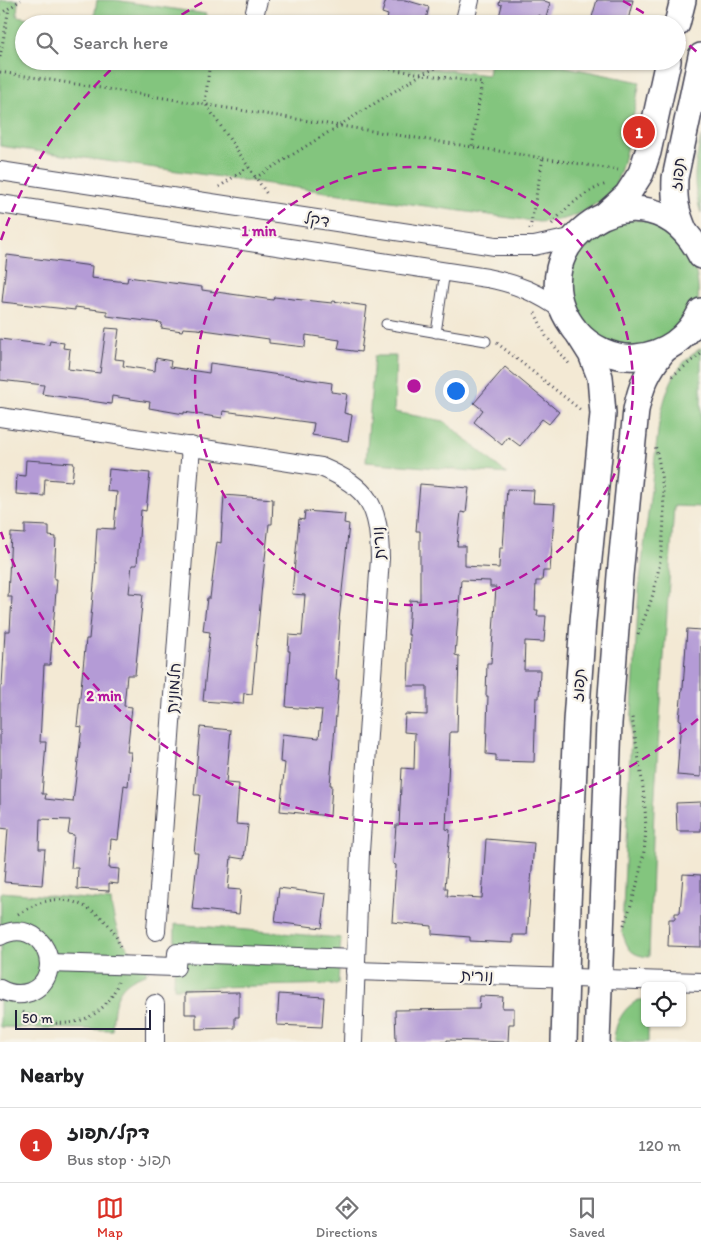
<!DOCTYPE html>
<meta charset="utf-8">
<style>
:root{--surface:#fff;--page:#f2f2f2;--text:#202124;--muted:#757577;--line:#e0e0e0;--accent:#d93025}
body{margin:0;font-family:Itim,"Playpen Sans Hebrew",sans-serif;background:var(--page);color:var(--text)}
.controls{position:absolute;right:15px;bottom:15px;display:grid;overflow:hidden;border-radius:8px;box-shadow:0 1px 4px #0004}
.controls button{width:45px;height:45px;display:grid;place-items:center;padding:0;border:0;border-bottom:1px solid var(--line);background:var(--surface);color:var(--text);font:25px sans-serif}
.scale{position:absolute;left:15px;bottom:12px;width:136px;box-sizing:border-box;padding-left:5px;border:2px solid #22223b;border-top:0;font-size:14px;line-height:18px;white-space:nowrap;color:#22223b;-webkit-text-stroke:4px #f7f3e8;paint-order:stroke}
.you{position:absolute;left:455px;top:390px;width:18px;height:18px;margin:-12px;border:4px solid #fff;border-radius:50%;background:#1a73e8;box-shadow:0 0 0 8px #1a73e833}
.badge{display:grid;place-items:center;width:32px;height:32px;border-radius:50%;background:var(--accent);color:#fff;font-size:16px;font-weight:700}
.pin{position:absolute;translate:-50% -50%;border:2px solid #fff;box-shadow:0 1px 5px #0006}
.list{margin:0;padding:0;list-style:none}
h2{display:flex;justify-content:space-between;align-items:center;height:65px;margin:0;padding:0 20px;font-size:21px}
h2 small{font-size:16px;font-weight:400;color:var(--muted)}
.list li{display:grid;grid-template-columns:32px 1fr auto;gap:15px;align-items:center;box-sizing:border-box;height:75px;padding:0 20px;border-top:1px solid var(--line)}
.list b{display:block;font-size:19px;white-space:nowrap}
.list p{margin:0;font-size:16px;white-space:nowrap;color:var(--muted)}
.list em{font-size:16px;font-style:normal;color:var(--muted)}
.icon{flex:none;width:28px;height:28px;fill:none;stroke:currentColor;stroke-width:2;stroke-linecap:round;stroke-linejoin:round}
.map{position:relative;flex:none;width:701px;height:1042px;overflow:hidden}
.search{position:absolute;background:var(--surface);box-shadow:0 1px 4px #0004;left:15px;right:15px;top:15px;height:55px;display:flex;align-items:center;gap:12px;box-sizing:border-box;padding:0 18px;border-radius:28px;color:var(--muted);font-size:19px}
.sheet{height:140px;background:var(--surface)}
nav{display:flex;justify-content:space-around;align-items:center;box-sizing:border-box;height:70px;border-top:1px solid var(--line);background:var(--surface);font-size:14px;color:var(--muted)}
nav a{display:grid;justify-items:center;gap:2px}
nav .on{color:var(--accent)}
.map>svg:first-child{display:block}
</style>
<div class="map">
<svg width="701" height="1042" viewBox="0 0 701 1042">
<rect width="100%" height="100%" fill="#f7f3e8"/>
<filter id="ink" filterUnits="userSpaceOnUse"><feTurbulence type="fractalNoise" baseFrequency=".02" numOctaves="2"/><feDisplacementMap in="SourceGraphic" scale="10" xChannelSelector="R" yChannelSelector="G"/><feConvolveMatrix kernelMatrix="1 2 1 2 8 2 1 2 1" color-interpolation-filters="sRGB"/></filter>
<filter id="wash" filterUnits="userSpaceOnUse"><feTurbulence type="fractalNoise" baseFrequency=".0096" numOctaves="4" result="noise"/><feDisplacementMap in="SourceGraphic" scale="20" xChannelSelector="R" yChannelSelector="G"/><feGaussianBlur stdDeviation="1.12" result="paint"/><feColorMatrix in="noise" values="0 0 0 0 0 0 0 0 0 0 0 0 0 0 0 0 0 1.4 0 .05"/><feComposite in="paint" operator="in"/></filter>
<g filter="url(#wash)">
<rect width="100%" height="100%" fill="#f3e9d4"/>
<!-- green -->
<g fill="#83c57e" stroke="#52745c">
<path d="M 0,0 L 18,0 L 17,16 L 63,24 L 24,24 L 24,61 L 414,61 L 413,66 L 488,75 L 490,61 L 537,61 L 640,82 C 635,105 623,180 610,194 C 606,198 601,201 597,203 C 575,218 565,220 539,222 L 0,146 Z"/>
<path d="M 97,0 L 115,0 L 206,14 L 205,24 L 93,24 Z"/>
<path d="M 701,136 L 701,213 C 691,181 695,167 701,136 Z"/>
<path d="M 607,220 L 658,220 C 683,245 701,262 698,302 C 696,308 693,318 688,322 C 676,333 659,341 645,350 L 594,340 L 565,296 L 575,245 Z"/>
<path d="M 701,348 L 701,507 L 674,506 L 654,808 L 649,957 C 630,955 628,949 622,932 L 632,710 L 639,589 L 659,423 C 666,391 672,367 701,348 Z"/>
<path d="M 374,356 L 396,356 L 394,412 L 444,421 L 507,474 L 366,462 Z"/>
<path d="M 1,892 L 111,901 C 113,917 117,938 130,950 C 134,954 142,957 147,960 L 146,974 C 115,983 114,1002 112,1030 L 0,1027 Z"/>
<path d="M 175,924 L 341,938 L 338,984 L 174,988 Z"/>
<path d="M 639,1000 L 645,1000 L 645,1023 L 648,1023 L 648,1042 L 614,1042 C 614,1025 623,1007 639,1000 Z"/>
</g>
<g id="blocks">
<!-- building -->
<g fill="#b49bd6">
<path d="M 386,0 L 405,0 L 429,7 L 425,24 L 386,24 L 388,15 L 382,13 Z"/>
<path d="M 500,0 L 542,0 L 550,3 L 546,18 L 538,15 L 536,24 L 497,24 L 502,5 L 499,4 Z"/>
<path d="M 597,0 L 633,0 L 627,24 L 590,24 Z"/>
<path d="M 7,255 L 92,266 L 91,278 L 127,282 L 128,277 L 202,287 L 202,290 L 273,300 L 274,297 L 332,303 L 333,301 L 367,306 L 361,352 L 338,349 L 340,340 L 306,335 L 305,347 L 269,343 L 269,339 L 197,329 L 183,328 L 182,331 L 161,328 L 162,323 L 107,316 L 107,311 L 75,307 L 75,310 L 2,302 Z"/>
<path d="M 106,328 L 119,329 L 115,359 L 124,360 L 123,366 L 155,371 L 156,358 L 171,361 L 170,367 L 209,373 L 210,363 L 246,368 L 246,370 L 332,383 L 331,392 L 347,394 L 344,413 L 352,415 L 348,441 L 312,435 L 314,423 L 223,411 L 222,418 L 184,412 L 184,414 L 149,408 L 150,402 L 112,396 L 111,404 L 42,394 L 44,385 L 0,380 L 0,339 L 49,345 L 50,341 L 64,343 L 63,348 L 70,349 L 68,369 L 100,373 Z"/>
<path d="M 505,367 L 559,412 L 549,424 L 542,419 L 520,446 L 508,437 L 502,445 L 474,422 L 483,410 L 474,403 Z"/>
<path d="M 26,460 L 74,463 L 72,481 L 45,479 L 44,496 L 16,494 L 17,475 L 25,476 Z"/>
<path d="M 109,469 L 150,473 L 146,511 L 141,510 L 137,565 L 132,565 L 129,593 L 143,594 L 135,675 L 127,675 L 124,706 L 132,707 L 127,752 L 131,752 L 128,786 L 124,785 L 118,840 L 111,839 L 109,868 L 119,869 L 118,884 L 109,883 L 109,891 L 77,889 L 78,868 L 71,868 L 74,835 L 68,834 L 70,820 L 40,819 L 39,849 L 45,849 L 42,885 L 4,882 L 8,829 L 0,828 L 0,685 L 2,686 L 5,631 L 10,631 L 12,597 L 8,597 L 11,533 L 25,534 L 25,525 L 49,526 L 49,536 L 56,537 L 54,579 L 57,579 L 50,665 L 44,665 L 40,742 L 46,742 L 42,794 L 46,794 L 45,799 L 73,802 L 82,727 L 77,726 L 86,639 L 89,639 L 96,562 L 95,562 L 97,528 L 114,529 L 117,492 L 107,491 Z"/>
<path d="M 420,484 L 469,488 L 466,513 L 461,512 L 457,546 L 465,546 L 465,566 L 499,568 L 500,548 L 503,548 L 507,489 L 534,490 L 533,503 L 555,504 L 550,571 L 543,571 L 542,581 L 536,581 L 535,610 L 538,610 L 537,616 L 546,616 L 544,642 L 525,641 L 524,670 L 540,670 L 539,698 L 536,698 L 534,762 L 496,761 L 496,755 L 486,754 L 488,696 L 486,696 L 487,663 L 491,663 L 496,587 L 490,587 L 490,581 L 461,580 L 455,655 L 459,656 L 457,732 L 450,732 L 446,829 L 450,830 L 445,888 L 448,888 L 447,896 L 482,898 L 486,839 L 534,843 L 527,935 L 513,935 L 513,943 L 470,941 L 470,937 L 432,934 L 432,926 L 392,922 L 396,865 L 393,864 L 396,825 L 399,825 L 402,768 L 414,769 L 415,733 L 404,732 L 405,714 L 427,715 L 427,686 L 408,686 L 410,635 L 408,635 L 410,600 L 420,601 L 420,531 L 416,531 Z"/>
<path d="M 224,495 L 273,499 L 272,524 L 269,524 L 262,584 L 252,694 L 244,693 L 243,704 L 203,701 L 210,632 L 203,631 L 207,598 L 210,598 L 217,542 L 221,543 Z"/>
<path d="M 305,511 L 345,514 L 344,523 L 349,524 L 339,620 L 340,620 L 336,680 L 339,680 L 330,785 L 332,785 L 330,816 L 280,811 L 285,763 L 280,762 L 282,734 L 319,738 L 322,710 L 286,707 L 290,651 L 288,651 L 289,635 L 302,636 L 305,595 L 292,594 L 299,519 L 304,520 Z"/>
<path d="M 687,629 L 701,630 L 701,777 L 677,775 L 681,720 L 679,720 L 682,688 L 683,688 Z"/>
<path d="M 200,727 L 231,730 L 226,783 L 239,784 L 236,824 L 248,825 L 244,859 L 231,857 L 228,889 L 241,890 L 239,914 L 192,909 L 198,853 L 194,853 L 200,795 L 194,795 Z"/>
<path d="M 701,802 L 701,831 L 677,831 L 676,803 Z"/>
<path d="M 683,874 L 701,875 L 701,947 L 668,946 L 669,919 L 675,919 L 675,913 L 680,913 Z"/>
<path d="M 279,888 L 326,894 L 322,928 L 275,922 Z"/>
<path d="M 239,992 L 239,1017 L 235,1017 L 235,1028 L 196,1029 L 196,1014 L 185,1014 L 185,993 Z"/>
<path d="M 279,994 L 324,997 L 322,1027 L 277,1025 Z"/>
<path d="M 480,996 L 503,997 L 502,1008 L 514,1008 L 514,1024 L 509,1024 L 508,1042 L 447,1040 L 447,1042 L 396,1042 L 395,1010 L 479,1009 Z"/>
</g>
</g>
</g>
<g filter="url(#ink)">
<use href="#blocks" fill-opacity="0" stroke="#414052" stroke-width="1"/>
<g fill="none" stroke-linecap="round" stroke-linejoin="round">
<defs>
<g id="lane">
<path d="M 386,324 L 486,341"/>
<path d="M 436,333 L 445,271"/>
</g>
<g id="street">
<path d="M 252,24 L 258,0"/>
<path d="M 464,24 L 470,0"/>
<path d="M 0,171 L 495,246 L 534,246 L 575,237"/>
<path d="M 0,204 L 487,278 C 518,284 538,293 564,311"/>
<path d="M 0,417 L 321,467 C 370,488 379,506 380,558 L 360,852 L 353,1042"/>
<path d="M 156,931 L 191,446"/>
<path d="M 0,936 C 42,914 69,975 30,992 C 19,996 9,994 0,989"/>
<path d="M 49,963 L 176,967 L 177,953 L 356,959"/>
<path d="M 355,971 L 701,982"/>
<path d="M 155,1042 L 155,1004"/>
</g>
<g id="secondary">
<path d="M 677,24 L 683,0"/>
<path d="M 606,214 L 627,195 L 641,173 L 648,152 L 668,61"/>
<path d="M 685,232 C 676,211 674,201 675,178 L 701,56"/>
<path d="M 701,256 C 648,150 507,246 576,331 C 590,348 614,359 636,357 C 666,354 688,338 701,311"/>
<path d="M 564,1042 L 568,905 L 576,721 L 583,621 L 603,414 L 600,377 L 591,354 L 579,335"/>
<path d="M 597,1042 L 609,723 L 620,575 L 636,410 C 641,385 648,370 664,350"/>
</g>
</defs>
<!-- lane casing -->
<use href="#lane" stroke="#414052" stroke-width="11"/>
<!-- street casing -->
<use href="#street" stroke="#414052" stroke-width="20"/>
<!-- secondary casing -->
<use href="#secondary" stroke="#414052" stroke-width="28"/>
<!-- path -->
<g stroke="#414052" stroke-width="3" stroke-dasharray="1 4" stroke-linecap="butt">
<path d="M 0,14 L 21,0"/>
<path d="M 0,57 L 9,8"/>
<path d="M 210,61 L 205,103 L 267,194"/>
<path d="M 336,61 L 482,83 L 472,147"/>
<path d="M 0,72 L 618,170"/>
<path d="M 255,178 L 422,74 L 453,61"/>
<path d="M 219,187 L 248,167"/>
<path d="M 552,224 C 566,207 586,190 607,184"/>
<path d="M 530,229 L 543,158"/>
<path d="M 535,313 L 546,336 L 571,366"/>
<path d="M 497,343 L 582,411"/>
<path d="M 672,376 L 701,354"/>
<path d="M 638,634 C 643,621 649,608 653,594 C 666,545 668,494 655,445"/>
<path d="M 18,914 C 30,907 39,902 53,900 C 81,897 116,921 120,949"/>
<path d="M 624,925 C 633,901 640,876 644,851 C 650,809 638,759 632,717"/>
<path d="M 23,1012 C 57,1034 105,1024 118,982"/>
</g>
<!-- lane -->
<use href="#lane" stroke="#fff" stroke-width="9"/>
<!-- street -->
<use href="#street" stroke="#fff" stroke-width="18"/>
<!-- secondary -->
<use href="#secondary" stroke="#fff" stroke-width="25"/>
</g>
</g>
<!-- distance rings -->
<g fill="none" stroke="#b5179e" stroke-width="2.5" stroke-dasharray="9 6">
<circle cx="414" cy="386" r="219"/>
<path d="M698 719A438 438 0 0 1 1 532M1 240A438 438 0 0 1 118 63M169 23A438 438 0 0 1 205 1M623 1A438 438 0 0 1 659 23M678 36A438 438 0 0 1 698 53"/>
</g>
<g text-anchor="middle" stroke-width="4.5" stroke-linejoin="round" paint-order="stroke">
<!-- street labels -->
<g font-size="16" fill="#22223b" stroke="#f7f3e8">
<text transform="translate(677 174) rotate(-84)" y="6">תפוז</text>
<text transform="translate(317 219) rotate(9)" y="6">דקל</text>
<text transform="translate(378 543) rotate(-94)" y="6">נורית</text>
<text transform="translate(578 685) rotate(-86)" y="6">תפוז</text>
<text transform="translate(173 688) rotate(-86)" y="6">חלמונית</text>
<text transform="translate(477 975) rotate(2)" y="6">נורית</text>
</g>
</g>
<circle cx="414" cy="386" r="8" fill="#b5179e" stroke="#f7f3e8" stroke-width="2.5"/>
<g font-size="15" text-anchor="middle" font-weight="bold" fill="#b5179e" stroke="#f7f3e8" stroke-width="4.5" stroke-linejoin="round" paint-order="stroke">
<text x="259" y="236">1 min</text>
<text x="104" y="701">2 min</text>
</g>
</svg>
<div class="controls">
<button><svg class="icon" aria-label="locate" viewBox="0 0 24 24"><circle cx="12" cy="12" r="6"/><path d="M12 2v4M12 18v4M2 12h4M18 12h4"/></svg></button>
</div>
<div class="scale">50 m</div>
<div class="you"></div>
<div class="pin badge" style="left:639px;top:132px">1</div>
<div class="search"><svg class="icon" aria-label="search" viewBox="0 0 24 24"><circle cx="10" cy="10" r="6"/><path d="M15 15l6 6"/></svg>Search here</div>
</div>
<section class="sheet">
<h2>Nearby<small></small></h2>
<ul class="list">
<li><span class="badge">1</span><div><b>דקל/תפוז</b><p>Bus stop · תפוז</p></div><em>120 m</em></li>
</ul>
</section>
<nav>
<a class="on"><svg class="icon" aria-label="map" viewBox="0 0 24 24"><path d="M3 6l6-2 6 2 6-2v14l-6 2-6-2-6 2zM9 4v14M15 6v14"/></svg>Map</a>
<a><svg class="icon" aria-label="directions" viewBox="0 0 24 24"><path d="M12 3l9 9-9 9-9-9zM9 14v-3h6M13 9l2 2-2 2"/></svg>Directions</a>
<a><svg class="icon" aria-label="saved" viewBox="0 0 24 24"><path d="M7 4h10v16l-5-4-5 4z"/></svg>Saved</a>
</nav>
